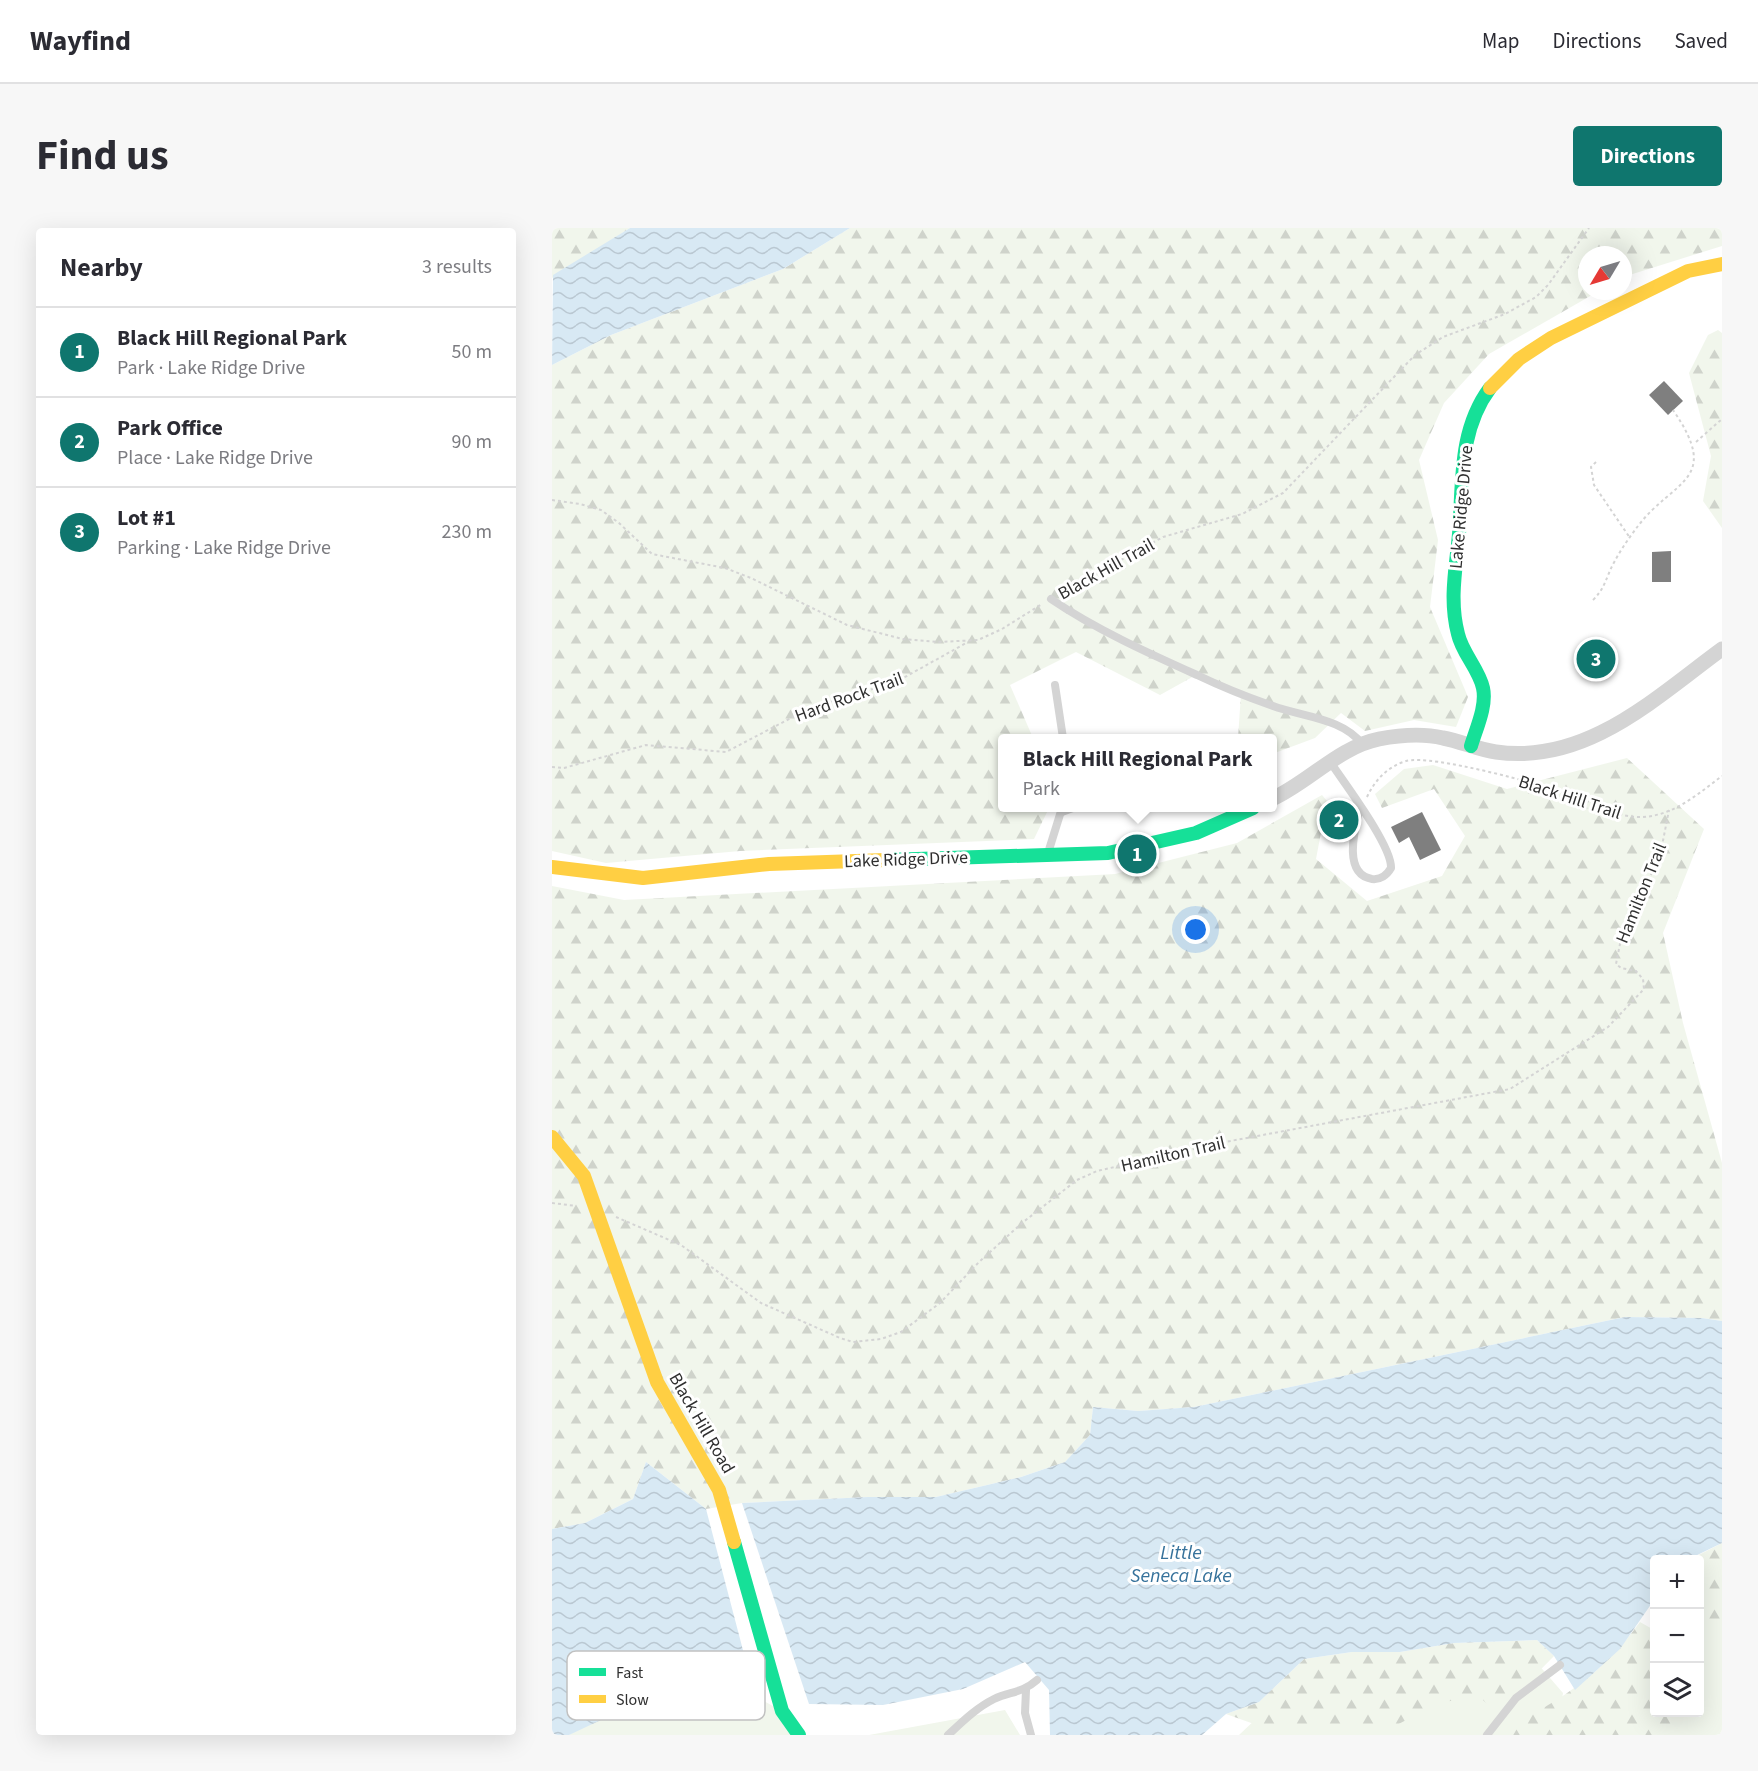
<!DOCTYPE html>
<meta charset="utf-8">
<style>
:root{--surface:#fff;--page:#f7f7f7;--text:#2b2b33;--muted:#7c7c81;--line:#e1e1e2;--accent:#0f766e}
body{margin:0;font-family:"Source Sans 3",sans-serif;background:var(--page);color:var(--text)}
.controls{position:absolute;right:18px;bottom:18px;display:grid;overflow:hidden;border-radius:6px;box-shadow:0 6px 24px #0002}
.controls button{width:54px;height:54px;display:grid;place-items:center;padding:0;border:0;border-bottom:2px solid var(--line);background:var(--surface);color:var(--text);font:30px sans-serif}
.compass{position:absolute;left:1026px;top:18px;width:54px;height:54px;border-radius:50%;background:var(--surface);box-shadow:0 6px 24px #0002;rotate:232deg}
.you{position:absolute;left:644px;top:702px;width:21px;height:21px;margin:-15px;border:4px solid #fff;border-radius:50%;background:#1a73e8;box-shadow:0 0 0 9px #1a73e833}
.badge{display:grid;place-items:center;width:39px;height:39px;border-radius:50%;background:var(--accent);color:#fff;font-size:20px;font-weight:700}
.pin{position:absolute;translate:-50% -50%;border:3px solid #fff;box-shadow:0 2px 6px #0006}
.popup{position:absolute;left:446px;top:506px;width:279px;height:78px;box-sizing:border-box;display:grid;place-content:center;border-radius:6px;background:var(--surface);filter:drop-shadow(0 2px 4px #0005);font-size:20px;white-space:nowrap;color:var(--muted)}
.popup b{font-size:22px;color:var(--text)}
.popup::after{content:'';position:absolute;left:50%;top:100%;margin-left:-12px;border:12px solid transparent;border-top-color:var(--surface)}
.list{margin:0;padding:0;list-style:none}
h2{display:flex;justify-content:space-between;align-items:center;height:78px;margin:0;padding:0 24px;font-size:26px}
h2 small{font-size:20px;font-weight:400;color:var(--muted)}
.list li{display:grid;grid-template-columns:39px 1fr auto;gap:18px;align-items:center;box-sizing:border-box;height:90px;padding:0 24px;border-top:2px solid var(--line)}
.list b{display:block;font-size:22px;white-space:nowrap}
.list p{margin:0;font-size:20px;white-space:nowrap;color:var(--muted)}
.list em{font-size:20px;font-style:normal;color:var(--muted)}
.icon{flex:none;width:33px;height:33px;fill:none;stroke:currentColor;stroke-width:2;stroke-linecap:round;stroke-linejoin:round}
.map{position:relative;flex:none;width:1170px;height:1507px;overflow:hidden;border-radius:6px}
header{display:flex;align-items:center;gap:36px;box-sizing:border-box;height:84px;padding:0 30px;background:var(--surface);border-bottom:2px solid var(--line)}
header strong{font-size:28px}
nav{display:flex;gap:33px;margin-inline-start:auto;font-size:21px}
.intro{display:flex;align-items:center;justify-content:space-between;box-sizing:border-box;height:144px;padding:0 36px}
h1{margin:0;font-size:42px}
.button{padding:15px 27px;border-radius:6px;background:var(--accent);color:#fff;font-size:21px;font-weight:700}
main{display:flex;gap:36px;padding:0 36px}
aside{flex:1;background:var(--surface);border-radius:6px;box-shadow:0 6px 24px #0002}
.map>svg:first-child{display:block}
</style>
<header>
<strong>Wayfind</strong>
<nav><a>Map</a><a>Directions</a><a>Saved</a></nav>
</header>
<div class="intro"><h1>Find us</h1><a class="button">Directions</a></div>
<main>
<aside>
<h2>Nearby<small>3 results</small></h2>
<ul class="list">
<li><span class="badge">1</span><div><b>Black Hill Regional Park</b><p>Park · Lake Ridge Drive</p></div><em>50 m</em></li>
<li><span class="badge">2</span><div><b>Park Office</b><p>Place · Lake Ridge Drive</p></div><em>90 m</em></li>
<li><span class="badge">3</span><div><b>Lot #1</b><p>Parking · Lake Ridge Drive</p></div><em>230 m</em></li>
</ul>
</aside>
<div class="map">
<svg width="1170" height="1507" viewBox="0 0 1170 1507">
<defs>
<pattern id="forest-firs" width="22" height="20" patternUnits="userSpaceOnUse" patternTransform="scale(1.5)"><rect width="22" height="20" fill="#f1f6ec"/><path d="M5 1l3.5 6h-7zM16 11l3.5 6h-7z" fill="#cfd3cb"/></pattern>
<pattern id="water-waves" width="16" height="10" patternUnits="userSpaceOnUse" patternTransform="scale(1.5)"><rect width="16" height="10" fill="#d8e9f4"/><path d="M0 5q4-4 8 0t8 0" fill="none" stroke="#bac8d2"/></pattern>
</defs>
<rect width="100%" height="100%" fill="#fff"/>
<!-- green -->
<g fill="#f1f6ec">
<path d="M 1170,1343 L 1170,1507 L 1036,1507 L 1102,1484 L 1148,1484 L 1148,1367 Z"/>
<path d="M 985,1435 L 1011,1465 L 1004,1507 L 687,1507 L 743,1454 Z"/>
<path d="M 134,1463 L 154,1463 L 185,1471 L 203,1468 L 230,1483 L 247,1507 L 17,1507 C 41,1491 68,1488 95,1480 C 111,1475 115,1466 134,1463 Z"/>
<path d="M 453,1482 L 468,1507 L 311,1507 L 317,1507 Z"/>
</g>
<!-- forest -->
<g fill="url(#forest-firs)">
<path d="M 0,0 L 78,0 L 0,50 Z"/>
<path d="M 298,0 L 1170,0 L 1170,18 L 1071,49 L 1071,27 L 1035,27 L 1035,63 L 1047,63 L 937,126 L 892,175 L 867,232 L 886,312 L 878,379 L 916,469 L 904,499 L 862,492 L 813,503 L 789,485 L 763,510 L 720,526 L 720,510 L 686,510 L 689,466 L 644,447 L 608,467 L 524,424 L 458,457 L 481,510 L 450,510 L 450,580 L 497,580 L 482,611 L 188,623 L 54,635 L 0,623 L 0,137 L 59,107 L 231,41 Z"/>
<path d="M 1166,102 L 1170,105 L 1170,300 L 1151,273 L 1159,228 L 1137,145 L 1156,107 Z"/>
<path d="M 1075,530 L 1152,601 L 1111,705 L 1131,795 L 1170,935 L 1170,1093 L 1150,1090 L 1073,1089 L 642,1179 L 586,1183 L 541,1179 L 538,1207 L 513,1234 L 469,1249 L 384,1269 L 316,1269 L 190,1275 L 154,1281 L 94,1234 L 81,1271 L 33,1295 L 0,1301 L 0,658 L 72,672 L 563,646 L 685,615 L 770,567 L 775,573 L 764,631 L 815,673 L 890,648 L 913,608 L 882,561 L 830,580 L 823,566 L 852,541 L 881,537 L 955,561 Z"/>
<path d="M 1170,1315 L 1170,1413 L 1148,1404 L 1148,1332 L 1137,1332 Z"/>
<path d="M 1088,1394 L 1102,1402 L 1102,1484 L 1120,1485 L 1124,1504 L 1120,1507 L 952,1507 L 958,1499 C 1014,1468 1049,1447 1088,1394 Z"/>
<path d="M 985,1412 L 1002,1428 L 945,1486 L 926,1467 C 910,1471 891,1473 876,1480 C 849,1492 842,1507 807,1500 L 716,1501 L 674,1486 L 707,1474 L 752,1431 L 800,1424 L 848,1424 L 902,1415 Z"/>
</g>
<!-- water -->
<g fill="url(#water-waves)">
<path d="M 78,0 L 298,0 L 231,41 L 59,107 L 0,137 L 1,47 Z"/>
<path d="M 1073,1089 L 1150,1090 L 1170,1093 L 1170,1315 L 1137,1331 L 1102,1332 L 1102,1372 L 1068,1421 L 1023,1462 L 1002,1428 L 985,1412 L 902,1415 L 848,1424 L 800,1424 L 752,1431 L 707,1474 L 674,1486 L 650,1507 L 498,1507 L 497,1462 L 473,1434 L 411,1461 L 331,1477 L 257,1476 L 190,1275 L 316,1269 L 384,1269 L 469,1249 L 513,1234 L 538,1207 L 541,1179 L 586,1183 L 642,1179 Z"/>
<path d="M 94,1234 L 154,1281 L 203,1468 L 185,1471 L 154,1463 L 119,1465 L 105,1476 L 93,1481 L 49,1492 L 17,1507 L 0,1507 L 0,1301 L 33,1295 L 81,1271 Z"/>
</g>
<!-- building -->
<g fill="#7f7f7f">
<path d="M 1112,153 L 1131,173 L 1116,187 L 1097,167 Z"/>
<path d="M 1119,323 L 1119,354 L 1100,354 L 1100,324 Z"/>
<path d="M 784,576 L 800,582 L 791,609 L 775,603 Z"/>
<path d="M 870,584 L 889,622 L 868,632 L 857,609 L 847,615 L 839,599 Z"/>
</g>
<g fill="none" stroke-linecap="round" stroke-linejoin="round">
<!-- path -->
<g stroke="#d4d4d4" stroke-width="2" stroke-dasharray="3 3" stroke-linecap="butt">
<path d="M 1144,214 L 1170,191"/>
<path d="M 1044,234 L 1039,239 L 1042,257 L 1078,310"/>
<path d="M 0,272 L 28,276 L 49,282 L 67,295 L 100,326 L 173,340 L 199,350 L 295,397 L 351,411 L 387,414 L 426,412 L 450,401 L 490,376"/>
<path d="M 511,364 L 611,309 L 690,286 L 731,265 L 863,127 L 891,109 L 953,86 L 984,69 L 996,57 L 1037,0"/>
<path d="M 1041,372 C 1050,363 1052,357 1057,345 C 1063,330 1076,311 1086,298 C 1122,251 1170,253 1121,182"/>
<path d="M 0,539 L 12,540 L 94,517 L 174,524 L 260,479 L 344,454 L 416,414"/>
<path d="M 815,569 C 823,552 835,539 854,533 C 880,526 991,557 1020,567 C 1043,575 1064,590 1090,589 C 1121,588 1146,566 1170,548"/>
<path d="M 0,975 L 24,978"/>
<path d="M 64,989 L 129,1017 L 209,1075 L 288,1110 L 301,1114 L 329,1111 L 349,1104 L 388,1075 L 427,1034 L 470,995 L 525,952 L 545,943 L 673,914 L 958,861 L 1056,799 L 1092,761 L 1091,751 L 1084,743 L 1069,740 L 1064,736 L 1070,706 L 1108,628 L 1117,582"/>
</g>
<!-- lane -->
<g stroke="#d4d4d4" stroke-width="8">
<path d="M 499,371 C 543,401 596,425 645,447 C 670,459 695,469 721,478 C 751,489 791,490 811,517"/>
<path d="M 503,457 L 511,510"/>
<path d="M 779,535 C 793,556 840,618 839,640 C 835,647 828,652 820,651 C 789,646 804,597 808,579"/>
<path d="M 510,584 L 521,580"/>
<path d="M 496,625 L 510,580"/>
<path d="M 474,1462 L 473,1485 L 479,1507"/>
<path d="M 396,1507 C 410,1494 424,1480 442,1471 C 458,1463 469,1466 485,1452"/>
<path d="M 935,1507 L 964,1470 L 1008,1437"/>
</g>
<!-- street -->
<path stroke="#d4d4d4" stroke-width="15" d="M 720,571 C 757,554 787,519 827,511 C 848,507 870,505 891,510 C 909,513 926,522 944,524 C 1034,537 1103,470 1170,421"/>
<!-- fast -->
<g stroke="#16e098" stroke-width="14">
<path d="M 919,518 C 924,501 935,478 931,460 C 927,441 910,425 906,406 C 897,372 904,340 907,306 C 911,255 906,203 938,160"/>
<path d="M 333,632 L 556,625 L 644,605 L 701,580"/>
<path d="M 182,1314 L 230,1483 L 247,1507"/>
</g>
<!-- slow -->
<g stroke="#ffcf43" stroke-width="14">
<path d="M 938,160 L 967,131 L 999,110 L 1136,43 L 1170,36"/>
<path d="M 0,639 L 91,650 L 217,636 L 333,632"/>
<path d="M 0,909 L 32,948 L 105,1154 L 167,1262 L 182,1314"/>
</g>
</g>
<g text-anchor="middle" stroke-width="6" stroke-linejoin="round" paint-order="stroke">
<!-- street labels -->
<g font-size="18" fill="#303030" stroke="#fff">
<text transform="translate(909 279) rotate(-85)" y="6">Lake Ridge Drive</text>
<text transform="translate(554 341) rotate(-29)" y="6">Black Hill Trail</text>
<text transform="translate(297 469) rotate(-20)" y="6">Hard Rock Trail</text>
<text transform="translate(1018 569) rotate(18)" y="6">Black Hill Trail</text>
<text transform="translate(354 631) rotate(-2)" y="6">Lake Ridge Drive</text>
<text transform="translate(1089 665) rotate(-68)" y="6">Hamilton Trail</text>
<text transform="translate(621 926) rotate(-13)" y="6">Hamilton Trail</text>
<text transform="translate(150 1195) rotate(60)" y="6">Black Hill Road</text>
</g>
<!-- water labels -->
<g font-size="20" font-style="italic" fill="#36729b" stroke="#fff">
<text x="629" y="1331">Little<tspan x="629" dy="23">Seneca Lake</tspan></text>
</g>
</g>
<!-- legend -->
<rect x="15" y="1423" width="198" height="69" rx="9" fill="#fff" stroke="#c1c1c1" stroke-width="1.5"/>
<rect x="27" y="1440" width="27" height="8" fill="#16e098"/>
<rect x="27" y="1467" width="27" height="8" fill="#ffcf43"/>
<g font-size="16" fill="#303030">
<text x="64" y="1450">Fast</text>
<text x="64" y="1477">Slow</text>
</g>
</svg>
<div class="controls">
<button>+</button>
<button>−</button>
<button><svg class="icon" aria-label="layers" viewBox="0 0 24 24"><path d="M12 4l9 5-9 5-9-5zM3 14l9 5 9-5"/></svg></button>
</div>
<svg class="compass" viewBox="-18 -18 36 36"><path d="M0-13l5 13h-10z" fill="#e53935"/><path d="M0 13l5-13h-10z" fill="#7c7c81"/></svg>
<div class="you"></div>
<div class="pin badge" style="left:585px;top:626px">1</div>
<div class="popup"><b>Black Hill Regional Park</b>Park</div>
<div class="pin badge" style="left:787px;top:592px">2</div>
<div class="pin badge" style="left:1044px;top:431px">3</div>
</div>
</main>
